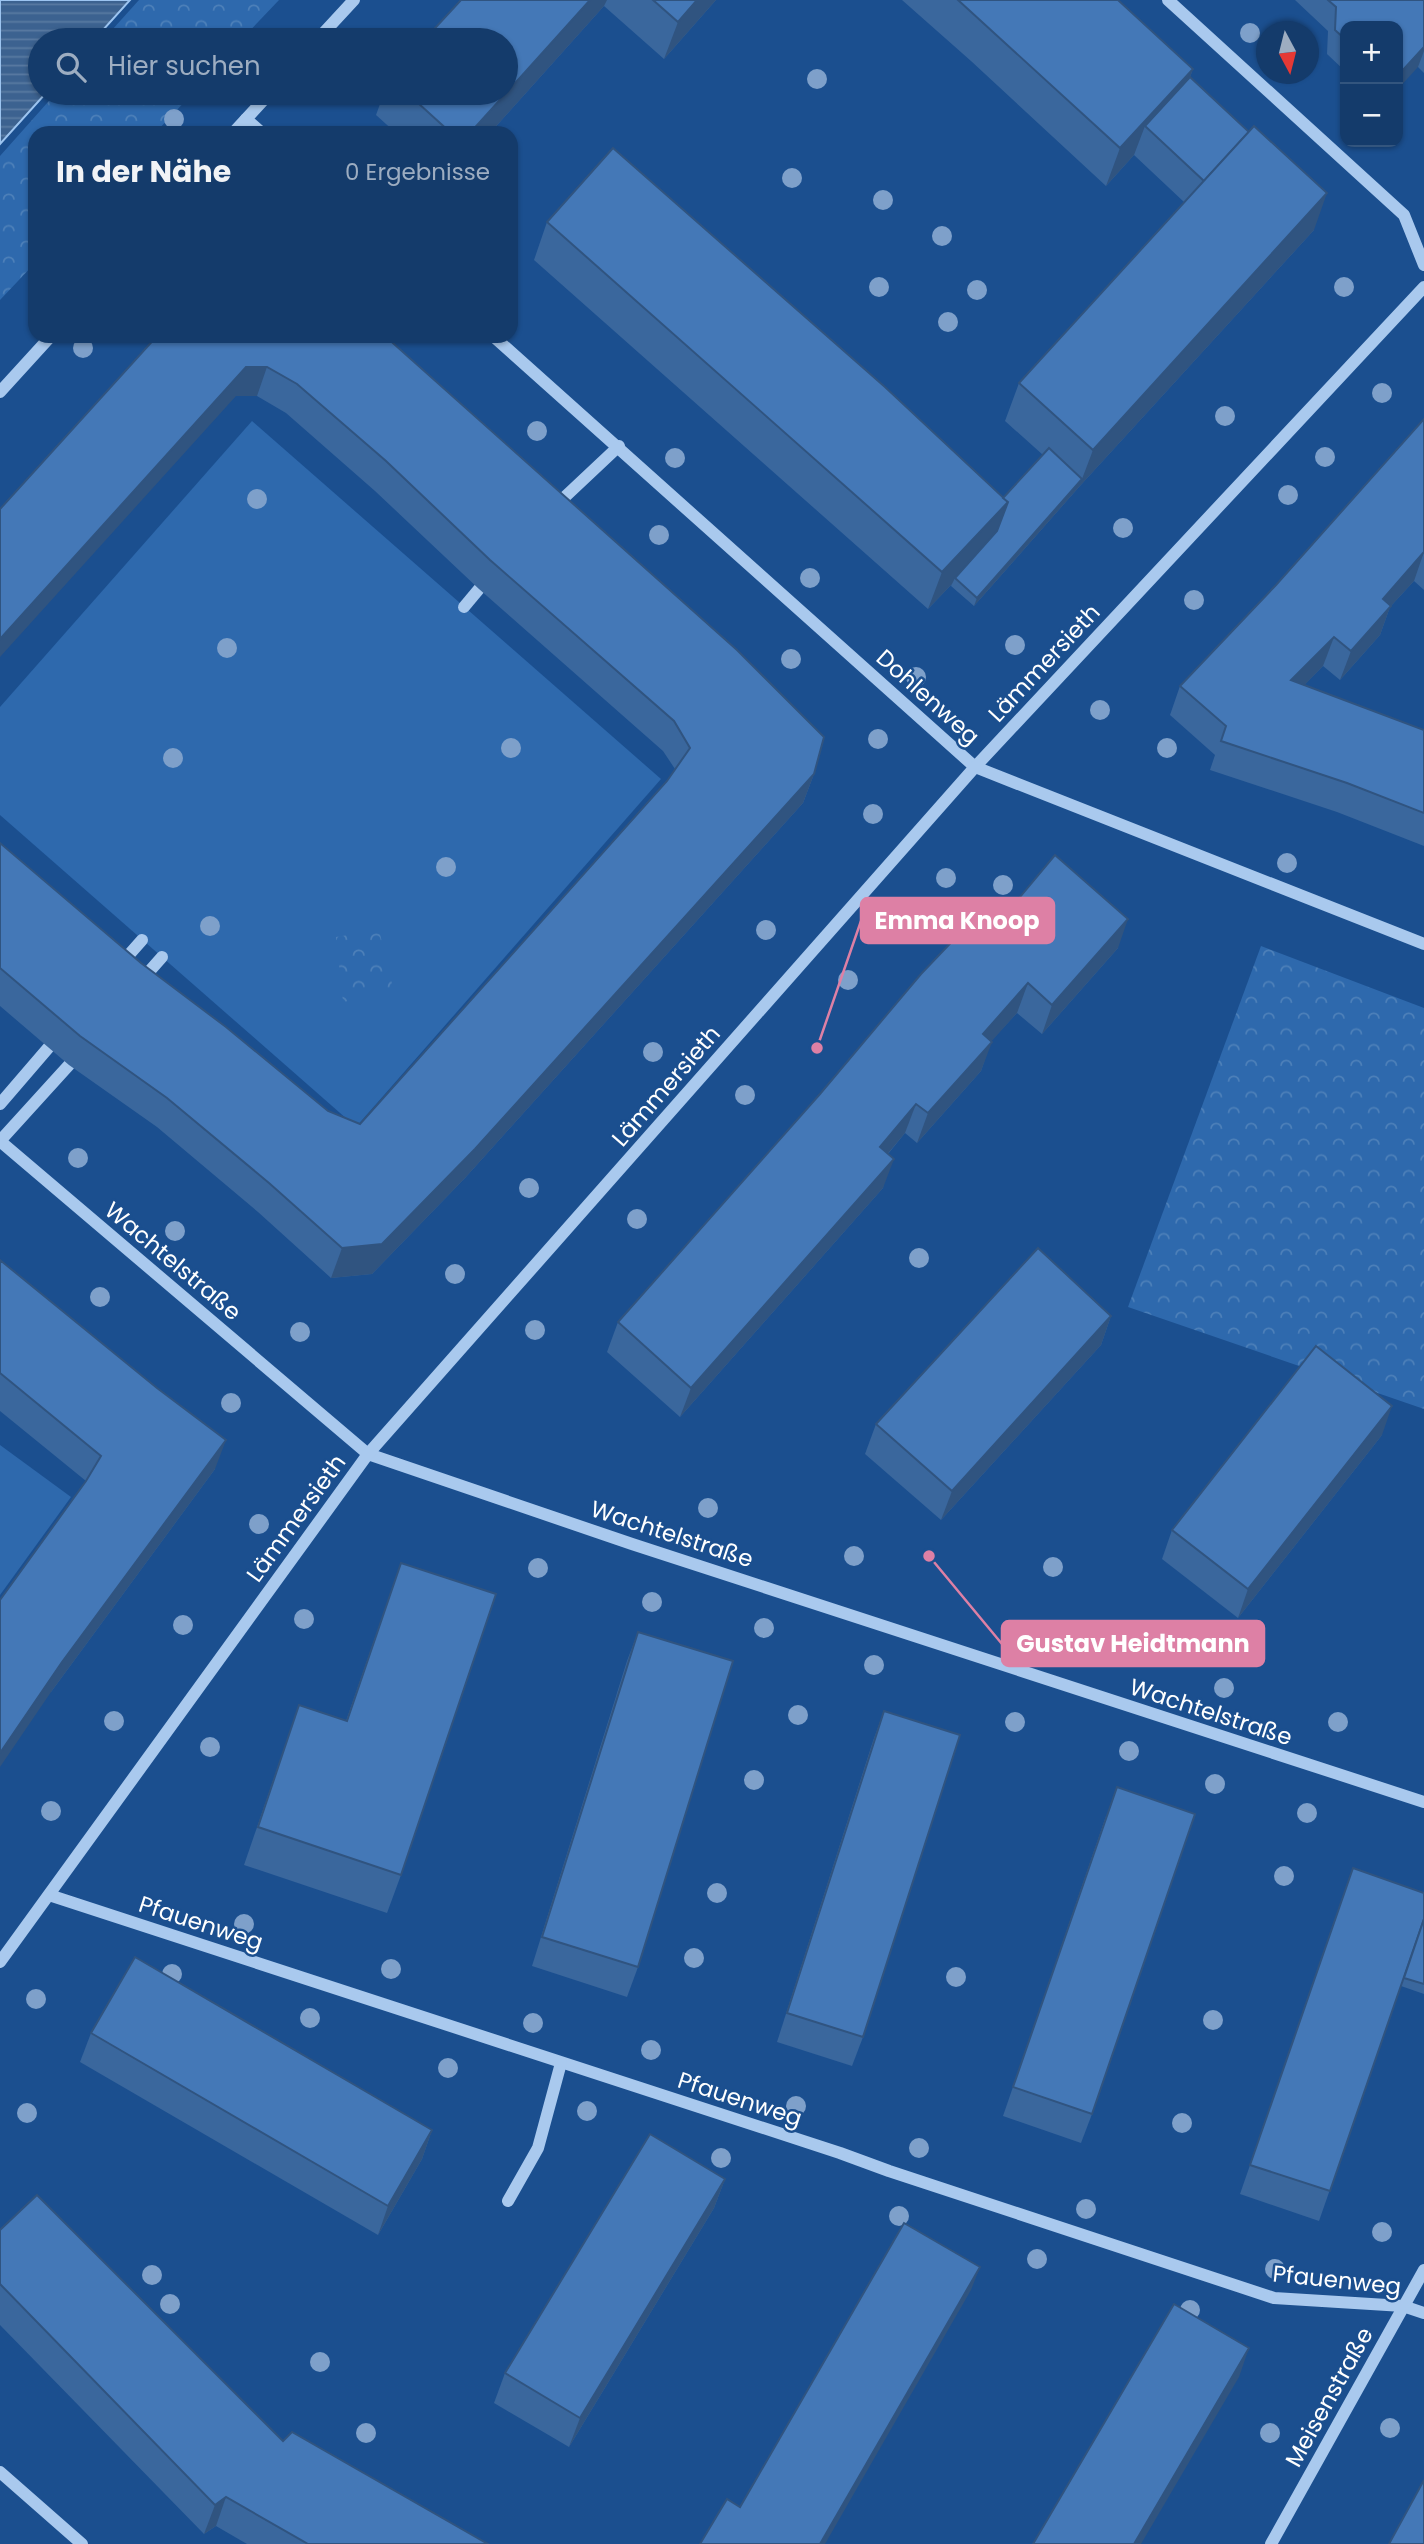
<!DOCTYPE html>
<html lang="de">
<meta charset="utf-8">
<style>
:root{--surface:#143b6b;--page:#1d4271;--text:#f1f3f6;--muted:#9dadc1;--line:#33557e}
body{margin:0;font-family:Poppins,sans-serif;background:var(--page);color:var(--text)}
.controls{position:absolute;right:21px;top:21px;display:grid;overflow:hidden;border-radius:14px;box-shadow:0 2px 5px #0004}
.controls button{width:63px;height:63px;display:grid;place-items:center;padding:0;border:0;border-bottom:2px solid var(--line);background:var(--surface);color:var(--text);font:35px sans-serif}
.compass{position:absolute;left:1256px;top:21px;width:63px;height:63px;border-radius:50%;background:var(--surface);box-shadow:0 2px 5px #0004;rotate:173deg}
.list{margin:0;padding:0;list-style:none}
h2{display:flex;justify-content:space-between;align-items:center;height:91px;margin:0;padding:0 28px;font-size:30px}
h2 small{font-size:23px;font-weight:400;color:var(--muted)}
.icon{flex:none;width:38px;height:38px;fill:none;stroke:currentColor;stroke-width:2;stroke-linecap:round;stroke-linejoin:round}
.map{position:relative;flex:none;width:1424px;height:2544px;overflow:hidden}
.search{position:absolute;background:var(--surface);box-shadow:0 2px 5px #0004;left:28px;top:28px;width:490px;height:77px;display:flex;align-items:center;gap:18px;box-sizing:border-box;padding:0 24px;border-radius:38px;color:var(--muted);font-size:26px}
.panel{position:absolute;background:var(--surface);box-shadow:0 2px 5px #0004;left:28px;top:126px;width:490px;height:217px;border-radius:21px}
.map>svg:first-child{display:block}
</style>
<div class="map">
<svg width="1424" height="2544" viewBox="0 0 1424 2544">
<defs>
<pattern id="park-crowns" width="20" height="18" patternUnits="userSpaceOnUse" patternTransform="scale(1.75)"><rect width="20" height="18" fill="#2e69ad"/><path d="M2 6a3 3 0 1 1 6 0M12 15a3 3 0 1 1 6 0" fill="none" stroke="#4d80b9"/></pattern>
<pattern id="water-rules" width="6" height="5" patternUnits="userSpaceOnUse" patternTransform="scale(1.75)"><rect width="6" height="5" fill="#3c6290"/><path d="M0 2.5h6" fill="none" stroke="#597aa1"/></pattern>
</defs>
<rect width="100%" height="100%" fill="#1b4f8f"/>
<!-- grass -->
<g fill="#2e69ad">
<path d="M 252,421 L 661,779 L 356,1127 L 0,815 L 0,707 Z"/>
<path d="M 0,1445 L 71,1497 L 0,1595 Z"/>
</g>
<!-- park -->
<g fill="url(#park-crowns)">
<path d="M 139,0 L 279,0 L 241,40 L 103,40 Z"/>
<path d="M 56,93 L 193,93 L 155,133 L 35,133 L 35,263 L 0,300 L 0,156 Z"/>
<path d="M 379,930 L 394,992 L 343,1002 L 336,937 Z"/>
<path d="M 1261,946 L 1424,1008 L 1424,1409 L 1128,1307 Z"/>
</g>
<!-- water -->
<path fill="url(#water-rules)" stroke="#9cc4f0" stroke-width="2" d="M 0,0 L 130,0 L 94,40 L 40,40 L 40,93 L 46,93 L 0,144 Z"/>
<g fill="none" stroke-linecap="round" stroke-linejoin="round">
<!-- minor -->
<g stroke="#a9c9ee" stroke-width="12">
<path d="M 1168,0 L 1404,215 L 1424,265"/>
<path d="M 317,40 L 354,0"/>
<path d="M 246,119 L 262,133"/>
<path d="M 233,133 L 270,93"/>
<path d="M 493,336 L 975,767 L 1424,944"/>
<path d="M 0,392 L 51,336"/>
<path d="M 553,508 L 619,446"/>
<path d="M 464,607 L 479,589"/>
<path d="M 119,966 L 142,940"/>
<path d="M 139,983 L 162,957"/>
<path d="M 0,1104 L 49,1047"/>
<path d="M 0,1141 L 368,1454 L 632,1544 L 1424,1802"/>
<path d="M 0,1141 L 69,1065"/>
<path d="M 49,1895 L 840,2153 L 889,2171 L 1274,2298 L 1403,2306 L 1424,2313"/>
<path d="M 0,1962 L 368,1454 L 975,767 L 1424,287"/>
<path d="M 508,2201 L 538,2148 L 561,2063"/>
<path d="M 0,2472 L 82,2544"/>
<path d="M 1271,2544 L 1424,2270"/>
</g>
</g>
<!-- trees -->
<g fill="#7ea0ca">
<circle cx="1250" cy="33" r="10"/>
<circle cx="817" cy="79" r="10"/>
<circle cx="174" cy="119" r="10"/>
<circle cx="792" cy="178" r="10"/>
<circle cx="883" cy="200" r="10"/>
<circle cx="942" cy="236" r="10"/>
<circle cx="879" cy="287" r="10"/>
<circle cx="1344" cy="287" r="10"/>
<circle cx="977" cy="290" r="10"/>
<circle cx="948" cy="322" r="10"/>
<circle cx="83" cy="348" r="10"/>
<circle cx="1382" cy="393" r="10"/>
<circle cx="1225" cy="416" r="10"/>
<circle cx="537" cy="431" r="10"/>
<circle cx="1325" cy="457" r="10"/>
<circle cx="675" cy="458" r="10"/>
<circle cx="1288" cy="495" r="10"/>
<circle cx="257" cy="499" r="10"/>
<circle cx="1123" cy="528" r="10"/>
<circle cx="659" cy="535" r="10"/>
<circle cx="810" cy="578" r="10"/>
<circle cx="1194" cy="600" r="10"/>
<circle cx="1015" cy="645" r="10"/>
<circle cx="227" cy="648" r="10"/>
<circle cx="791" cy="659" r="10"/>
<circle cx="916" cy="677" r="10"/>
<circle cx="1100" cy="710" r="10"/>
<circle cx="878" cy="739" r="10"/>
<circle cx="511" cy="748" r="10"/>
<circle cx="1167" cy="748" r="10"/>
<circle cx="173" cy="758" r="10"/>
<circle cx="873" cy="814" r="10"/>
<circle cx="1287" cy="863" r="10"/>
<circle cx="446" cy="867" r="10"/>
<circle cx="946" cy="878" r="10"/>
<circle cx="1003" cy="885" r="10"/>
<circle cx="210" cy="926" r="10"/>
<circle cx="766" cy="930" r="10"/>
<circle cx="848" cy="980" r="10"/>
<circle cx="653" cy="1052" r="10"/>
<circle cx="745" cy="1095" r="10"/>
<circle cx="78" cy="1158" r="10"/>
<circle cx="529" cy="1188" r="10"/>
<circle cx="637" cy="1219" r="10"/>
<circle cx="175" cy="1231" r="10"/>
<circle cx="919" cy="1258" r="10"/>
<circle cx="455" cy="1274" r="10"/>
<circle cx="100" cy="1297" r="10"/>
<circle cx="535" cy="1330" r="10"/>
<circle cx="300" cy="1332" r="10"/>
<circle cx="231" cy="1403" r="10"/>
<circle cx="708" cy="1508" r="10"/>
<circle cx="259" cy="1524" r="10"/>
<circle cx="854" cy="1556" r="10"/>
<circle cx="1053" cy="1567" r="10"/>
<circle cx="538" cy="1568" r="10"/>
<circle cx="652" cy="1602" r="10"/>
<circle cx="304" cy="1619" r="10"/>
<circle cx="183" cy="1625" r="10"/>
<circle cx="764" cy="1628" r="10"/>
<circle cx="874" cy="1665" r="10"/>
<circle cx="1224" cy="1688" r="10"/>
<circle cx="798" cy="1715" r="10"/>
<circle cx="114" cy="1721" r="10"/>
<circle cx="1015" cy="1722" r="10"/>
<circle cx="1338" cy="1722" r="10"/>
<circle cx="210" cy="1747" r="10"/>
<circle cx="1129" cy="1751" r="10"/>
<circle cx="754" cy="1780" r="10"/>
<circle cx="1215" cy="1784" r="10"/>
<circle cx="51" cy="1811" r="10"/>
<circle cx="1307" cy="1813" r="10"/>
<circle cx="1284" cy="1876" r="10"/>
<circle cx="717" cy="1893" r="10"/>
<circle cx="244" cy="1924" r="10"/>
<circle cx="694" cy="1958" r="10"/>
<circle cx="391" cy="1969" r="10"/>
<circle cx="172" cy="1974" r="10"/>
<circle cx="956" cy="1977" r="10"/>
<circle cx="36" cy="1999" r="10"/>
<circle cx="310" cy="2018" r="10"/>
<circle cx="1213" cy="2020" r="10"/>
<circle cx="533" cy="2023" r="10"/>
<circle cx="651" cy="2050" r="10"/>
<circle cx="448" cy="2068" r="10"/>
<circle cx="796" cy="2106" r="10"/>
<circle cx="587" cy="2111" r="10"/>
<circle cx="27" cy="2113" r="10"/>
<circle cx="1182" cy="2123" r="10"/>
<circle cx="919" cy="2148" r="10"/>
<circle cx="721" cy="2158" r="10"/>
<circle cx="1086" cy="2209" r="10"/>
<circle cx="899" cy="2216" r="10"/>
<circle cx="1382" cy="2232" r="10"/>
<circle cx="1037" cy="2259" r="10"/>
<circle cx="1275" cy="2269" r="10"/>
<circle cx="152" cy="2275" r="10"/>
<circle cx="170" cy="2304" r="10"/>
<circle cx="1190" cy="2310" r="10"/>
<circle cx="320" cy="2362" r="10"/>
<circle cx="1390" cy="2428" r="10"/>
<circle cx="366" cy="2433" r="10"/>
<circle cx="1270" cy="2433" r="10"/>
</g>
<!-- wall -->
<g fill="#3a679d">
<path d="M 461,0 L 716,0 L 664,59 L 604,6 L 490,133 L 396,133 L 376,115 L 384,93 L 506,93 Z"/>
<path d="M 902,0 L 1118,0 L 1193,69 L 1190,77 L 1314,230 L 1079,487 L 974,606 L 951,586 L 952,584 L 928,609 L 534,260 L 547,222 L 1003,498 L 1043,455 L 1005,421 L 1019,383 L 1184,202 L 1134,155 L 1106,186 L 971,61 Z"/>
<path d="M 1295,0 L 1424,0 L 1424,73 L 1418,67 L 1345,26 L 1345,71 L 1327,54 L 1328,31 Z"/>
<path d="M 157,336 L 385,336 L 814,774 L 803,803 L 465,1178 L 372,1274 L 331,1278 L 258,1212 L 157,1127 L 69,1065 L 0,1006 L 0,843 L 141,963 L 328,1111 L 360,1124 L 667,781 L 675,769 L 663,751 L 479,589 L 375,491 L 286,413 L 257,396 L 236,396 Z"/>
<path d="M 1424,419 L 1424,590 L 1414,581 L 1390,607 L 1380,635 L 1340,680 L 1323,666 L 1304,685 L 1424,730 L 1424,846 L 1337,812 L 1210,770 L 1215,755 L 1170,715 L 1180,686 L 1276,585 Z"/>
<path d="M 1000,921 L 1118,948 L 1042,1034 L 1017,1013 L 991,1041 L 981,1071 L 917,1143 L 905,1133 L 888,1154 L 883,1188 L 680,1417 L 607,1352 L 618,1322 Z"/>
<path d="M 0,1260 L 215,1469 L 51,1692 L 86,1481 L 0,1411 Z"/>
<path d="M 1111,1316 L 1101,1345 L 941,1520 L 865,1454 L 876,1424 Z"/>
<path d="M 1382,1435 L 1238,1618 L 1162,1559 L 1172,1530 Z"/>
<path d="M 401,1563 L 401,1875 L 387,1913 L 244,1865 L 299,1705 L 346,1721 Z"/>
<path d="M 638,1632 L 638,1967 L 627,1997 L 532,1966 L 627,1661 Z"/>
<path d="M 884,1711 L 863,2037 L 852,2066 L 777,2042 L 873,1741 Z"/>
<path d="M 1106,1816 L 1092,2114 L 1081,2143 L 1003,2116 Z"/>
<path d="M 1424,1893 L 1424,1994 L 1401,1986 L 1319,2221 L 1240,2194 L 1343,1897 Z"/>
<path d="M 91,2033 L 432,2130 L 422,2159 L 378,2235 L 80,2062 Z"/>
<path d="M 725,2179 L 714,2208 L 569,2447 L 494,2403 L 505,2373 Z"/>
<path d="M 0,2230 L 283,2441 L 488,2544 L 247,2544 L 216,2526 L 204,2534 L 0,2325 Z"/>
</g>
<!-- shaded-wall -->
<g fill="#305480">
<path d="M 590,0 L 607,0 L 604,6 L 490,133 L 470,133 Z"/>
<path d="M 697,0 L 716,0 L 664,59 L 678,22 Z"/>
<path d="M 1424,47 L 1424,51 L 1418,67 L 1398,89 L 1398,71 Z"/>
<path d="M 1193,69 L 1179,107 L 1145,126 L 1134,155 L 1106,186 L 1120,148 Z"/>
<path d="M 1327,193 L 1314,230 L 1079,487 L 974,606 L 977,598 L 1082,479 L 1093,450 Z"/>
<path d="M 246,367 L 267,367 L 257,396 L 236,396 L 0,657 L 0,639 Z"/>
<path d="M 1008,502 L 994,540 L 955,578 L 952,584 L 928,609 L 942,572 Z"/>
<path d="M 1424,552 L 1414,581 L 1390,607 L 1380,635 L 1340,680 L 1351,651 L 1383,599 Z"/>
<path d="M 1334,637 L 1323,666 L 1280,710 L 1291,680 Z"/>
<path d="M 814,774 L 803,803 L 465,1178 L 372,1274 L 331,1278 L 342,1248 Z"/>
<path d="M 1128,919 L 1118,948 L 1042,1034 L 1052,1005 Z"/>
<path d="M 1028,983 L 1017,1013 L 972,1063 L 983,1034 Z"/>
<path d="M 992,1042 L 981,1071 L 917,1143 L 928,1113 Z"/>
<path d="M 916,1104 L 905,1133 L 869,1176 L 880,1147 Z"/>
<path d="M 894,1159 L 883,1188 L 680,1417 L 691,1388 Z"/>
<path d="M 1111,1316 L 1101,1345 L 941,1520 L 952,1491 Z"/>
<path d="M 1392,1406 L 1382,1435 L 1238,1618 L 1248,1589 Z"/>
<path d="M 226,1440 L 215,1469 L 51,1692 L 0,1767 L 0,1753 L 62,1662 Z"/>
<path d="M 432,2130 L 422,2159 L 378,2235 L 388,2206 Z"/>
<path d="M 725,2179 L 714,2208 L 569,2447 L 580,2418 Z"/>
<path d="M 980,2267 L 971,2290 L 825,2544 L 820,2544 Z"/>
<path d="M 1249,2348 L 1239,2377 L 1141,2544 L 1134,2544 Z"/>
<path d="M 226,2497 L 216,2526 L 204,2534 L 215,2505 Z"/>
</g>
<!-- building -->
<g fill="#4478b7" stroke="#305480" stroke-width="2">
<path d="M 461,0 L 590,0 L 470,133 L 451,133 L 407,93 L 506,93 L 506,40 L 424,40 Z"/>
<path d="M 653,0 L 697,0 L 678,22 Z"/>
<path d="M 958,0 L 1118,0 L 1193,69 L 1120,148 Z"/>
<path d="M 1328,0 L 1424,0 L 1424,47 L 1402,71 L 1398,71 L 1398,26 L 1345,26 L 1345,39 L 1335,30 L 1336,7 Z"/>
<path d="M 1190,77 L 1249,132 L 1204,181 L 1145,126 Z"/>
<path d="M 1254,126 L 1327,193 L 1093,450 L 1019,383 Z"/>
<path d="M 613,148 L 885,387 L 1008,502 L 942,572 L 547,222 Z"/>
<path d="M 157,336 L 385,336 L 737,650 L 824,737 L 814,774 L 475,1149 L 382,1244 L 342,1248 L 269,1183 L 167,1098 L 80,1036 L 0,968 L 0,843 L 141,963 L 226,1027 L 328,1111 L 360,1124 L 667,781 L 690,748 L 674,721 L 490,560 L 386,461 L 297,384 L 267,367 L 246,367 L 0,639 L 0,509 Z"/>
<path d="M 1424,419 L 1424,552 L 1383,599 L 1391,606 L 1351,651 L 1334,637 L 1291,680 L 1424,730 L 1424,813 L 1347,783 L 1221,741 L 1226,726 L 1180,686 L 1276,585 Z"/>
<path d="M 1049,448 L 1082,479 L 977,598 L 955,578 L 997,531 L 1008,502 L 1003,498 Z"/>
<path d="M 1055,855 L 1128,919 L 1052,1005 L 1028,983 L 983,1034 L 992,1042 L 928,1113 L 916,1104 L 880,1147 L 894,1159 L 691,1388 L 618,1322 L 820,1094 L 921,974 L 963,930 L 993,914 L 1000,921 Z"/>
<path d="M 1038,1248 L 1111,1316 L 952,1491 L 876,1424 Z"/>
<path d="M 0,1260 L 157,1388 L 226,1440 L 62,1662 L 0,1753 L 0,1600 L 86,1481 L 101,1456 L 0,1373 Z"/>
<path d="M 1316,1346 L 1392,1406 L 1248,1589 L 1172,1530 Z"/>
<path d="M 401,1563 L 496,1594 L 401,1875 L 258,1827 L 299,1705 L 347,1721 Z"/>
<path d="M 638,1632 L 733,1661 L 638,1967 L 542,1937 Z"/>
<path d="M 884,1711 L 960,1735 L 863,2037 L 787,2013 Z"/>
<path d="M 1117,1787 L 1195,1814 L 1092,2114 L 1013,2087 Z"/>
<path d="M 1353,1868 L 1424,1893 L 1424,1919 L 1330,2191 L 1250,2165 Z"/>
<path d="M 1424,1919 L 1424,1984 L 1404,1978 Z"/>
<path d="M 135,1957 L 432,2130 L 388,2206 L 91,2033 Z"/>
<path d="M 650,2134 L 725,2179 L 580,2418 L 505,2373 Z"/>
<path d="M 37,2195 L 283,2441 L 292,2432 L 488,2544 L 308,2544 L 226,2497 L 215,2505 L 0,2284 L 0,2230 Z"/>
<path d="M 904,2223 L 980,2267 L 820,2544 L 700,2544 L 727,2499 L 740,2507 Z"/>
<path d="M 1174,2304 L 1249,2348 L 1134,2544 L 1033,2544 Z"/>
<path d="M 1424,2480 L 1424,2544 L 1389,2544 Z"/>
</g>
<g text-anchor="middle" stroke-width="5" stroke-linejoin="round" paint-order="stroke">
<!-- street labels -->
<g font-size="23" fill="#fff" stroke="#1b4f8f">
<text transform="translate(1044 663) rotate(-47)" y="8">Lämmersieth</text>
<text transform="translate(928 697) rotate(42)" y="8">Dohlenweg</text>
<text transform="translate(666 1086) rotate(-49)" y="8">Lämmersieth</text>
<text transform="translate(173 1261) rotate(40)" y="8">Wachtelstraße</text>
<text transform="translate(296 1518) rotate(-54)" y="8">Lämmersieth</text>
<text transform="translate(672 1534) rotate(18)" y="8">Wachtelstraße</text>
<text transform="translate(1211 1712) rotate(18)" y="8">Wachtelstraße</text>
<text transform="translate(201 1923) rotate(18)" y="8">Pfauenweg</text>
<text transform="translate(740 2099) rotate(18)" y="8">Pfauenweg</text>
<text transform="translate(1337 2280) rotate(6)" y="8">Pfauenweg</text>
<text transform="translate(1329 2397) rotate(-61)" y="8">Meisenstraße</text>
</g>
</g>
<!-- callouts -->
<path fill="none" stroke="#dd80a5" stroke-width="2.5" d="M817 1048L861 921M929 1556L1002 1644"/>
<g fill="#dd80a5" stroke="#1b4f8f" stroke-width="2.5">
<circle cx="817" cy="1048" r="7"/>
<circle cx="929" cy="1556" r="7"/>
</g>
<g fill="#dd80a5" stroke="#dd80a5" stroke-width="2.5">
<rect x="861" y="898" width="193" height="45" rx="7"/>
<rect x="1002" y="1621" width="262" height="45" rx="7"/>
</g>
<g font-size="24" text-anchor="middle" font-weight="bold" fill="#fff">
<text x="957" y="929">Emma Knoop</text>
<text x="1133" y="1652">Gustav Heidtmann</text>
</g>
</svg>
<div class="controls">
<button>+</button>
<button>−</button>
</div>
<svg class="compass" viewBox="-18 -18 36 36"><path d="M0-13l5 13h-10z" fill="#e53935"/><path d="M0 13l5-13h-10z" fill="#9dadc1"/></svg>
<div class="search"><svg class="icon" aria-label="search" viewBox="0 0 24 24"><circle cx="10" cy="10" r="6"/><path d="M15 15l6 6"/></svg>Hier suchen</div>
<section class="panel">
<h2>In der Nähe<small>0 Ergebnisse</small></h2>
<ul class="list">
</ul>
</section>
</div>
